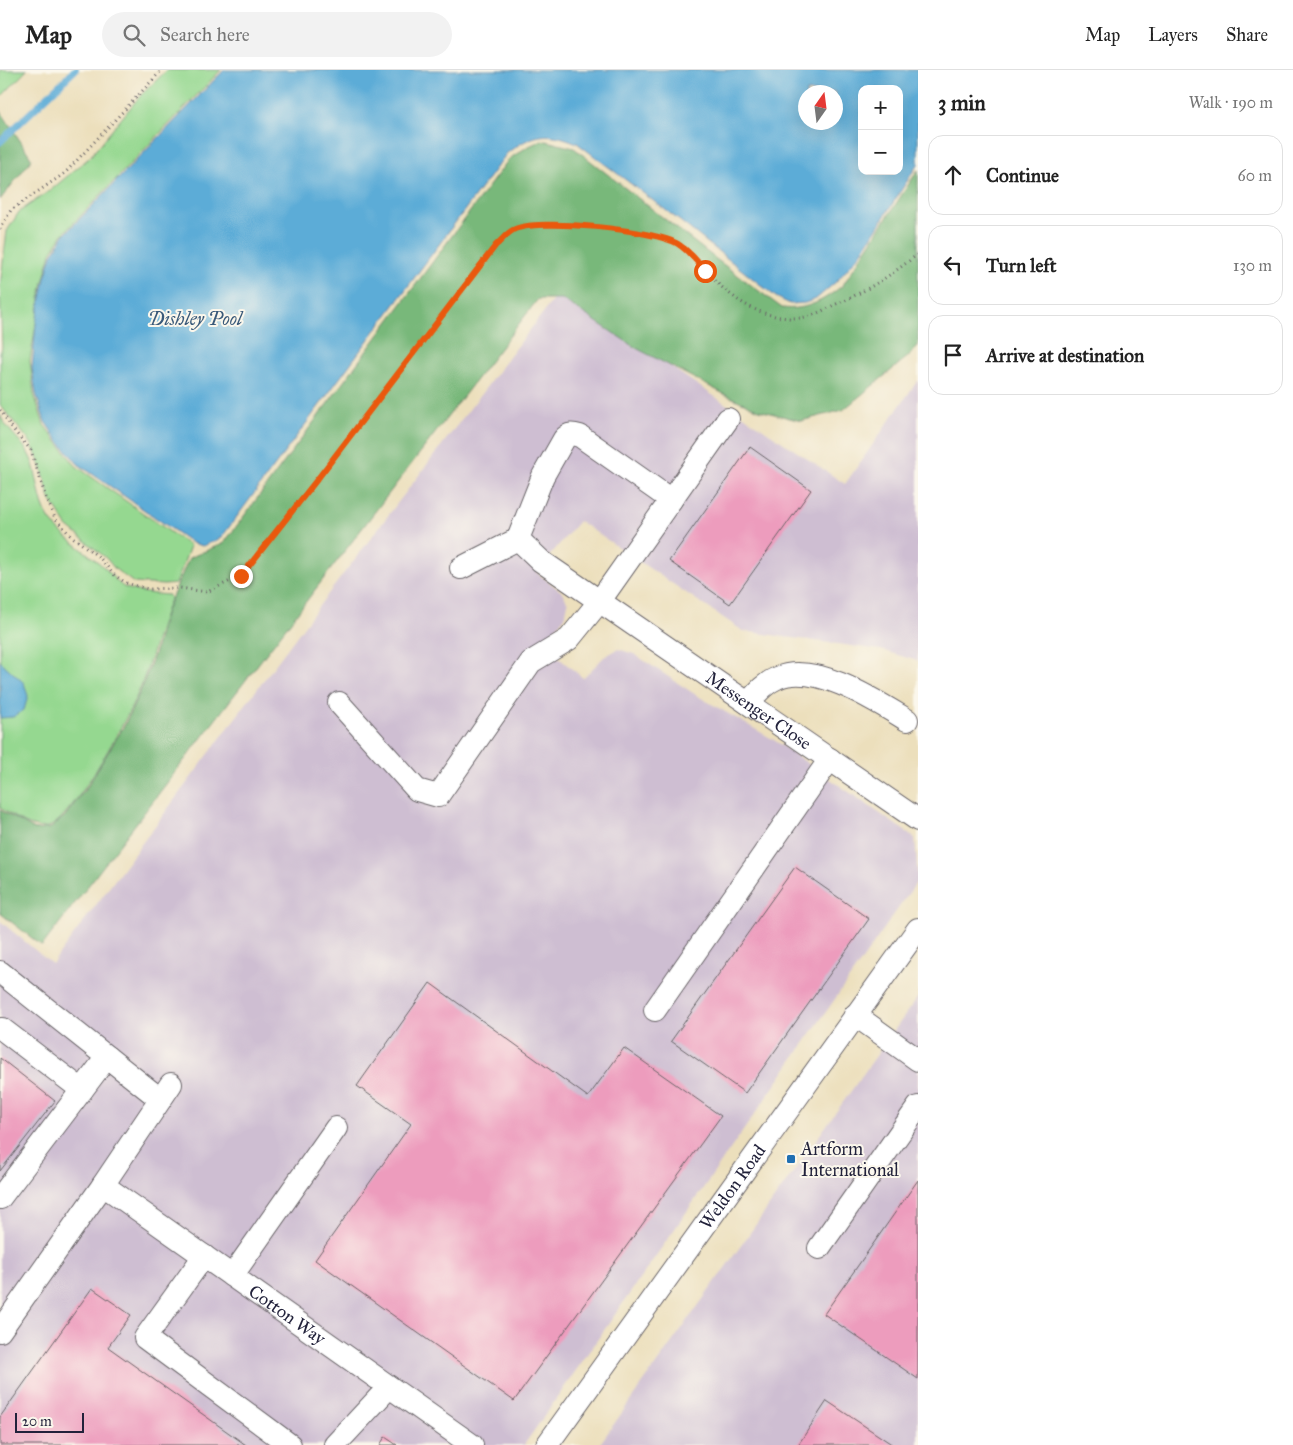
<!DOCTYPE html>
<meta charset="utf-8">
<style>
:root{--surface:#fff;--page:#f2f2f2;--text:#222;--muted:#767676;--line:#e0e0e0}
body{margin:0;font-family:"IM FELL Great Primer",serif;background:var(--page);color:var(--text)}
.controls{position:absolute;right:15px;top:15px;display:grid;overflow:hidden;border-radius:10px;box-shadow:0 5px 20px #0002}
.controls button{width:45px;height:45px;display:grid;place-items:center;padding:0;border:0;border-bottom:1px solid var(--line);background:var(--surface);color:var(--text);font:25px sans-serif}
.compass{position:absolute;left:798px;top:15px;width:45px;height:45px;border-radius:50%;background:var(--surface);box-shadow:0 5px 20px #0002;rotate:14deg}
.scale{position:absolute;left:15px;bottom:12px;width:69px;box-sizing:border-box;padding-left:5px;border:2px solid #22223b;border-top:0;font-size:14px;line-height:18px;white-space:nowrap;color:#22223b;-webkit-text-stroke:4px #fbf7ec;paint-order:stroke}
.stop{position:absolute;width:15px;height:15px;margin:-11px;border:4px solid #ea580c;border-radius:50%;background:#fff}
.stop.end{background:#ea580c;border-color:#fff;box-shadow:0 1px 5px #0008}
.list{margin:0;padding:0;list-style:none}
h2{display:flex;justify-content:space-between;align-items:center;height:65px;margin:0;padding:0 20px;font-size:21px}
h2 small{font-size:16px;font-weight:400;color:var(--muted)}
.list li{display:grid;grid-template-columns:32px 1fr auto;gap:15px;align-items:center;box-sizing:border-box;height:80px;margin:0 10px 10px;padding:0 10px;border:1px solid var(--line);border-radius:15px}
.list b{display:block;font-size:19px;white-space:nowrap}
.list em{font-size:16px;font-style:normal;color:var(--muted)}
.icon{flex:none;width:28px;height:28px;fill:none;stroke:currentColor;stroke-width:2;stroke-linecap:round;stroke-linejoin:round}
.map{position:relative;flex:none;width:918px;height:1375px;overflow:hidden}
header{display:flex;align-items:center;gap:30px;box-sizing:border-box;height:70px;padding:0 25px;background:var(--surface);border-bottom:1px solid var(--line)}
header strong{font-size:24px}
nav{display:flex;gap:28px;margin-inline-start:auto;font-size:18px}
.search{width:350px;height:45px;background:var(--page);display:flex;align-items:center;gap:12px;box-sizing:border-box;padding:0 18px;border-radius:28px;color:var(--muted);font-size:19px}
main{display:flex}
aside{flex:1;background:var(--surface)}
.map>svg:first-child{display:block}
</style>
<header>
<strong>Map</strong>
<div class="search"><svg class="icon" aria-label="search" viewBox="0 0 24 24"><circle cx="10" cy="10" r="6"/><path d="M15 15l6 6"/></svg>Search here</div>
<nav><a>Map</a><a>Layers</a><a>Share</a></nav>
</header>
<main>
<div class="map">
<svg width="918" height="1375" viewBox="0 0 918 1375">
<rect width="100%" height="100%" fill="#fbf7ec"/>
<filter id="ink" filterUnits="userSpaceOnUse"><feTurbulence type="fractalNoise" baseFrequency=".02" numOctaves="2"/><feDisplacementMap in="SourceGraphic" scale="10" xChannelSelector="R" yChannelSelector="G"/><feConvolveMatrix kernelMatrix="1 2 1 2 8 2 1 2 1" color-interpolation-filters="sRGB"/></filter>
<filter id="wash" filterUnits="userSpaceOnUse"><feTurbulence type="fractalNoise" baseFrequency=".0096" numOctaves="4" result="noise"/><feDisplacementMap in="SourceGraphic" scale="20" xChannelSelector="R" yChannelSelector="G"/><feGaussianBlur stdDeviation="1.12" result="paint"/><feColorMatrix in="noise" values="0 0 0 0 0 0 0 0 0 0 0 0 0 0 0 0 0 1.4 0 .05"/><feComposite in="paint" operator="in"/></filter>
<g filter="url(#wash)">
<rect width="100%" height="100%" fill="#ecdfbc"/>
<!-- industrial -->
<g fill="#cebed2">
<path d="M 559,222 L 845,414 L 918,310 L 918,591 L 881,580 L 743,561 L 579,451 L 536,502 L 562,522 L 568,533 L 565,547 L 542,574 L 583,608 L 604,587 L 618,579 L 634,584 L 696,625 L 774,670 L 915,768 L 918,810 L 524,1375 L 0,1375 L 0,851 L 52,894 L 322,532 Z"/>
<path d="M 918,927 L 918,1375 L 599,1375 Z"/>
</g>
<!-- green -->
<g fill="#95d890" stroke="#5c7d66">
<path d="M 0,0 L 27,0 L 0,28 Z"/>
<path d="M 167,0 L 221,0 L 63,164 L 51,183 L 42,216 L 30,291 L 34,324 L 44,355 L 76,396 L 190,476 L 176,514 L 164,515 L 134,513 L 115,499 L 106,488 L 67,456 L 50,429 L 41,396 L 31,373 L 0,335 L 0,283 L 2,278 L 0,216 L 7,161 L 19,142 L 52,119 L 89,88 L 140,26 Z"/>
<path d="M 0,345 C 7,360 19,368 27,381 C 40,402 36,430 50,450 C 64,469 91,484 108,501 C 113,506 118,514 124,517 C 139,523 154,524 169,525 L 170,529 C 158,560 151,592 138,623 C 129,646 70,753 48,757 C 31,761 14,746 0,738 Z"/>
</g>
<!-- forest -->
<g fill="#78b87a" stroke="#4d6d5a">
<path d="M 0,40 L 32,89 L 0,130 Z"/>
<path d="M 542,70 L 574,78 L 716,189 L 782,238 C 806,241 825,230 843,215 L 918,100 L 918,274 L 910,285 L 843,340 L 801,351 L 759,340 L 724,324 L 636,278 L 562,229 L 538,229 L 42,876 L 0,843 L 0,740 L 35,760 L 51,758 L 65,746 L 87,717 L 124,656 L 140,622 L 154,585 L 166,541 L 189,488 L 224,473 L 509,89 L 527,77 Z"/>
</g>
<!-- water -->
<g fill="#5cacd7" stroke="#3f6789" fill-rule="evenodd">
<path d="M 224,0 L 918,0 L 918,94 L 861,183 L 837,211 L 816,229 L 805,233 L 790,234 L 776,227 L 680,151 L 577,73 C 547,60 532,64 507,83 L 221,468 L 203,476 L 192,473 L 78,394 L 59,372 L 45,352 L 36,324 L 32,298 L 36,253 L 45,208 L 52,185 L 64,165 ZM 862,19 L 899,19 L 899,101 L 862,101 ZM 806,22 L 836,22 L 836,52 L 806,52 Z"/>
<path d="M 0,591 L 24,613 L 28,626 L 24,640 L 13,647 L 0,648 Z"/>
</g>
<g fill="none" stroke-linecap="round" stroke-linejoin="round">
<!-- stream -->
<path stroke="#5cacd7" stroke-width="7" d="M 0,72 L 75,0"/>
</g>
<g id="blocks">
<!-- building -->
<g fill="#ed9cbd">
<path d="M 750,377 L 811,420 L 730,534 L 669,491 Z"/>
<path d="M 795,797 L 869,849 L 745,1023 L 671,971 Z"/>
<path d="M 430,913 L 588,1027 L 624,978 L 721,1046 L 514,1331 L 315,1190 L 411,1054 L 357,1016 Z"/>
<path d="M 0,988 L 55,1031 L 0,1101 Z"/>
<path d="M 918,1110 L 918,1309 L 824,1244 Z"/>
<path d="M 92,1218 L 131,1245 L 108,1277 L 246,1375 L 0,1375 L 0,1347 Z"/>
<path d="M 827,1331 L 893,1375 L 798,1375 Z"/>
<path d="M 385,1367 L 397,1375 L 380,1375 Z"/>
</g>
</g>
</g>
<g filter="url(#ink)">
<use href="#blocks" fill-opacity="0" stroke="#696468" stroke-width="1"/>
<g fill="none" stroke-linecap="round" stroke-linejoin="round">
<defs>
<g id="minor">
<path id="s1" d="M 671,430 L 580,366 C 573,364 569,363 564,369 L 543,406 L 518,469 L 541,491 L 918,750"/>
<path d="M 461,498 L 518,469"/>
<path d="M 339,633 L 417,720 L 438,726 L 531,592 L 569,569 L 599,532 L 728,349"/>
<path d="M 748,633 C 757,623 765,613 777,608 C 815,591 876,631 907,650"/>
<path d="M 0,902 L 160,1029"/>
<path d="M 655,940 L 830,689"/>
<path d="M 855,945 L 918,990"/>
<path d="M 2,959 L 82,1020"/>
<path d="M 103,1115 L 171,1014"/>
<path d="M 0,1128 L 107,987"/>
<path d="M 819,1178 L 918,1037"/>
<path d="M 204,1186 L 145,1268 L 290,1375"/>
<path d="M 232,1206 L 336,1058"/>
<path id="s2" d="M 0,1261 L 103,1115 L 472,1375"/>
<path d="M 335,1375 L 389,1317"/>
<path id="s3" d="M 547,1375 L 918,859"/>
</g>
</defs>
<!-- minor casing -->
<use href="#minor" stroke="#696468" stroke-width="24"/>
<!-- path -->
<g stroke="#696468" stroke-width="3" stroke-dasharray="1 4" stroke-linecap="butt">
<path d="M 0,159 L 11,140 L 65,103 L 162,0"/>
<path d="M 0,340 L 15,362 L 31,380 L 45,425 L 55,448 L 70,465 L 100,488 L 113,504 L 126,513 L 148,519 L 180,518 L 207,522 L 241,506 L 319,407 L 496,175 C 502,171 507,163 513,160 C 536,147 654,160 677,173 C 689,180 696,190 704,200 C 713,210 727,222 738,230 C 756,242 777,249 799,248 C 811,247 824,240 834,235 C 867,221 890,206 918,184"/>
</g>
<!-- minor -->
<use href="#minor" stroke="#fff" stroke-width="22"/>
</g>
</g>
<g fill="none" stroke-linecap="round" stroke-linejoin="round" filter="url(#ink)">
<!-- route -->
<path stroke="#ea580c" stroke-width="6" d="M 241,506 L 319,407 L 496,175 C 501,171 507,163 513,160 C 536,147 656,160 678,174 C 689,181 697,191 705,201"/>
</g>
<!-- markers -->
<rect fill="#1f6fb2" stroke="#fbf7ec" stroke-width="2" x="786" y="1084" width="10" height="10" rx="2.5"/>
<g text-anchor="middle" stroke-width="4" stroke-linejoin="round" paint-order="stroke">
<!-- street labels -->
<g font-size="18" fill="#22223b" stroke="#fbf7ec">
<text dy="6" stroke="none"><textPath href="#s1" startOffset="535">Messenger Close</textPath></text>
<text dy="6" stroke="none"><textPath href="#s3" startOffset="318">Weldon Road</textPath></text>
<text dy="6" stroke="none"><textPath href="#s2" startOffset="404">Cotton Way</textPath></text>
</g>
<!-- poi labels -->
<g font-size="18" fill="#22223b" stroke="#fbf7ec" text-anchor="start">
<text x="801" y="1085">Artform<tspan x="801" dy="21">International</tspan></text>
</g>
<!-- water labels -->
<g font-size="19" font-style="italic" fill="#395979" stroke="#fbf7ec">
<text x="195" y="255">Dishley Pool</text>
</g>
</g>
</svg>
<div class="controls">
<button>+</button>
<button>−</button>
</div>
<svg class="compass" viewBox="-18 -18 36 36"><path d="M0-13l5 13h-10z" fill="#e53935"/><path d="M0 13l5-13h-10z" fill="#767676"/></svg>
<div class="scale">20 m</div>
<div class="stop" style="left:705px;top:201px"></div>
<div class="stop end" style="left:241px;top:506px"></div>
</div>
<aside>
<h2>3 min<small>Walk · 190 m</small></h2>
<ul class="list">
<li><svg class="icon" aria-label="ahead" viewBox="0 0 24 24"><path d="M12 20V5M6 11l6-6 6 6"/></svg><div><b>Continue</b></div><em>60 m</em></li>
<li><svg class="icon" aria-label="left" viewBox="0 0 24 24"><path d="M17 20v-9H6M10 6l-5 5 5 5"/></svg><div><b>Turn left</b></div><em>130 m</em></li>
<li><svg class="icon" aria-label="arrive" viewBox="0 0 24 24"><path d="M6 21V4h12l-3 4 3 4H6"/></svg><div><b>Arrive at destination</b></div></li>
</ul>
</aside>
</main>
